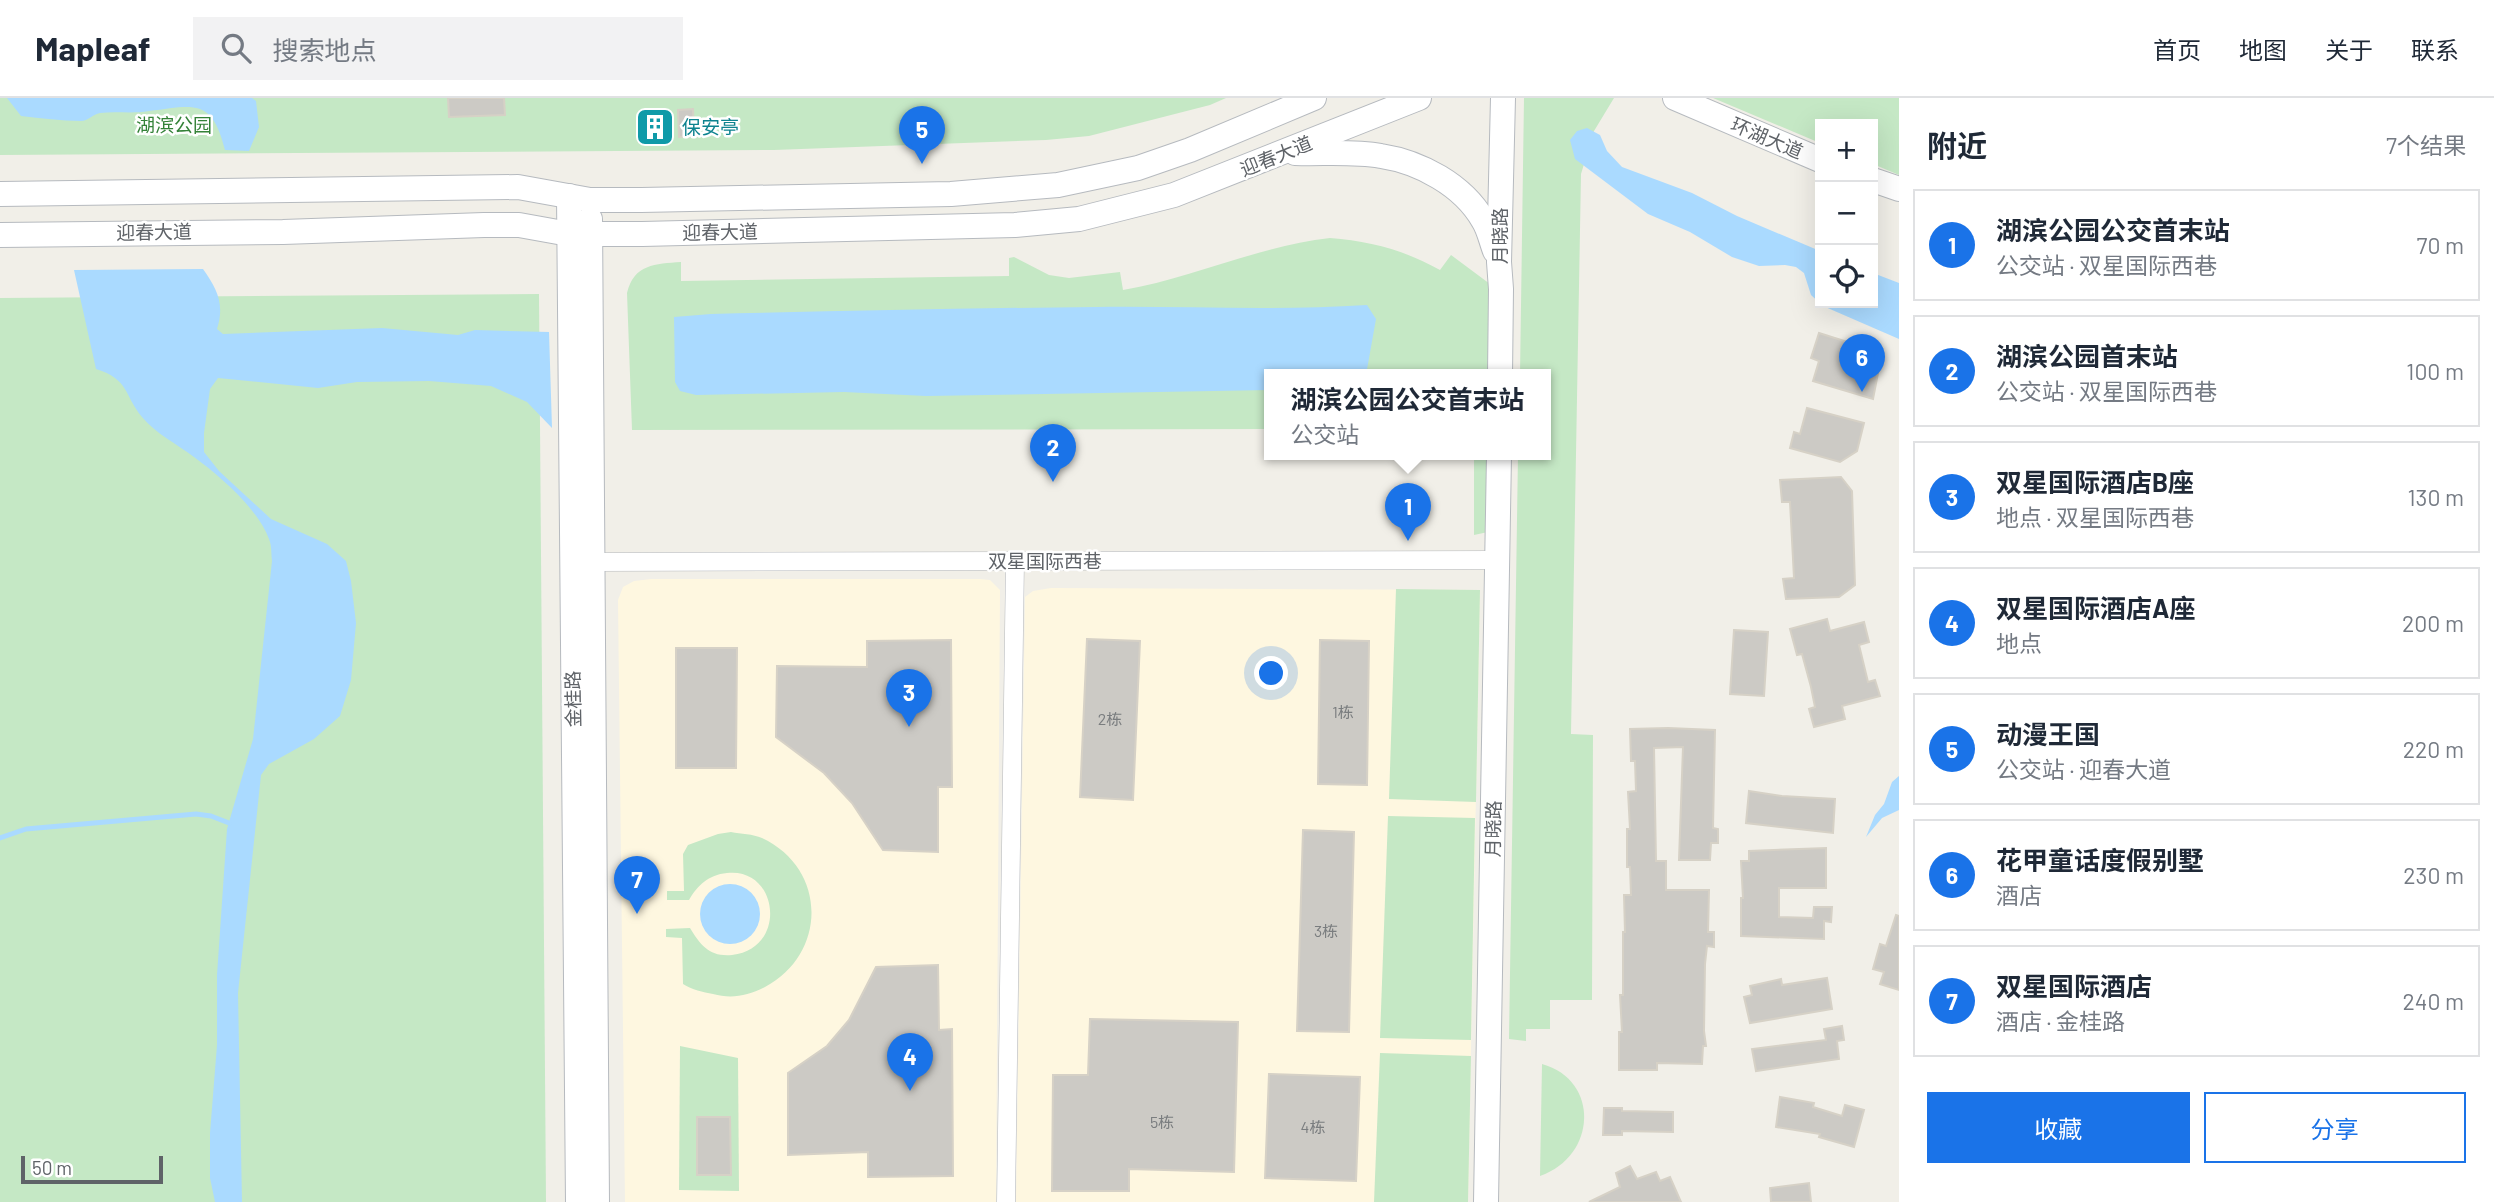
<!DOCTYPE html>
<html lang="zh">
<meta charset="utf-8">
<style>
:root{--surface:#fff;--page:#f2f2f3;--text:#1f2937;--muted:#747a83;--line:#e0e1e3;--accent:#1a73e8}
body{margin:0;font-family:Barlow,"Noto Sans SC",sans-serif;background:var(--page);color:var(--text)}
.controls{position:absolute;right:21px;top:21px;display:grid;overflow:hidden;border-radius:0px;box-shadow:0 7px 28px #0002}
.controls button{width:63px;height:63px;display:grid;place-items:center;padding:0;border:0;border-bottom:2px solid var(--line);background:var(--surface);color:var(--text);font:35px sans-serif}
.scale{position:absolute;left:21px;bottom:18px;width:142px;box-sizing:border-box;padding-left:7px;border:4px solid #5f6368;border-top:0;font-size:19px;line-height:24px;white-space:nowrap;color:#5f6368;-webkit-text-stroke:5px #fff;paint-order:stroke}
.you{position:absolute;left:1272px;top:576px;width:24px;height:24px;margin:-18px;border:5px solid #fff;border-radius:50%;background:#1a73e8;box-shadow:0 0 0 10px #1a73e833}
.badge{display:grid;place-items:center;width:46px;height:46px;border-radius:50%;background:var(--accent);color:#fff;font-size:23px;font-weight:700}
.pin{position:absolute;translate:-50% -58px;filter:drop-shadow(0 2px 4px #0008)}
.pin::after{content:'';position:absolute;top:37px;width:24px;height:21px;background:inherit;clip-path:polygon(0 0,100% 0,50% 100%)}
.popup{position:absolute;left:1264px;top:271px;width:287px;height:91px;box-sizing:border-box;display:grid;place-content:center;border-radius:0px;background:var(--surface);filter:drop-shadow(0 2px 5px #0005);font-size:23px;white-space:nowrap;color:var(--muted)}
.popup b{font-size:26px;color:var(--text)}
.popup::after{content:'';position:absolute;left:50%;top:100%;margin-left:-14px;border:14px solid transparent;border-top-color:var(--surface)}
.list{margin:0;padding:0;list-style:none}
h2{display:flex;justify-content:space-between;align-items:center;height:91px;margin:0;padding:0 28px;font-size:30px}
h2 small{font-size:23px;font-weight:400;color:var(--muted)}
.list li{display:grid;grid-template-columns:46px 1fr auto;gap:21px;align-items:center;box-sizing:border-box;height:112px;margin:0 14px 14px;padding:0 14px;border:2px solid var(--line);border-radius:0px}
.list b{display:block;font-size:26px;white-space:nowrap}
.list p{margin:0;font-size:23px;white-space:nowrap;color:var(--muted)}
.list em{font-size:23px;font-style:normal;color:var(--muted)}
.actions{display:flex;gap:14px;padding:21px 28px}
.actions a{flex:1;padding:16px 0;border:2px solid var(--accent);border-radius:0px;text-align:center;font-size:24px;color:var(--accent)}
.actions .main{background:var(--accent);color:#fff}
.icon{flex:none;width:38px;height:38px;fill:none;stroke:currentColor;stroke-width:2;stroke-linecap:round;stroke-linejoin:round}
.map{position:relative;flex:none;width:1899px;height:1104px;overflow:hidden}
header{display:flex;align-items:center;gap:42px;box-sizing:border-box;height:98px;padding:0 35px;background:var(--surface);border-bottom:2px solid var(--line)}
header strong{font-size:33px}
nav{display:flex;gap:38px;margin-inline-start:auto;font-size:24px}
.search{width:490px;height:63px;background:var(--page);display:flex;align-items:center;gap:18px;box-sizing:border-box;padding:0 24px;border-radius:0px;color:var(--muted);font-size:26px}
main{display:flex}
aside{flex:1;background:var(--surface)}
.map>svg:first-child{display:block}
</style>
<header>
<strong>Mapleaf</strong>
<div class="search"><svg class="icon" aria-label="search" viewBox="0 0 24 24"><circle cx="10" cy="10" r="6"/><path d="M15 15l6 6"/></svg>搜索地点</div>
<nav><a>首页</a><a>地图</a><a>关于</a><a>联系</a></nav>
</header>
<main>
<div class="map">
<svg width="1899" height="1104" viewBox="0 0 1899 1104">
<rect width="100%" height="100%" fill="#f1efe8"/>
<!-- commercial -->
<g fill="#fef7e0">
<path d="M 651,481 L 980,481 L 990,482 L 1000,492 L 996,1104 L 625,1104 L 618,502 L 623,489 L 634,483 Z"/>
<path d="M 1051,490 L 1480,492 L 1468,1104 L 1016,1104 L 1025,499 L 1033,493 Z"/>
</g>
<!-- green -->
<g fill="#c5e8c5">
<path d="M 0,0 L 1226,0 L 1210,7 L 1089,38 L 1046,42 L 774,52 L 0,57 Z"/>
<path d="M 1524,0 L 1614,0 L 1594,33 L 1581,76 L 1571,636 L 1593,637 L 1592,902 L 1550,902 L 1550,931 L 1526,931 L 1526,943 L 1509,941 L 1518,357 L 1546,357 L 1546,277 L 1520,277 Z"/>
<path d="M 1713,0 L 1899,0 L 1899,77 L 1873,66 L 1873,26 L 1820,26 L 1820,45 Z"/>
<path d="M 1330,140 C 1370,143 1404,152 1440,172 L 1451,157 L 1494,189 L 1495,277 L 1270,277 L 1270,331 L 632,332 L 627,195 C 634,166 655,166 681,164 L 681,183 L 1009,178 L 1009,160 L 1014,159 L 1049,177 L 1069,180 L 1120,174 L 1123,192 C 1193,180 1259,148 1330,140 Z"/>
<path d="M 539,196 L 546,1104 L 0,1104 L 0,200 Z"/>
<path d="M 1474,357 L 1494,357 L 1488,434 L 1474,437 Z"/>
<path d="M 1396,491 L 1480,492 L 1476,704 L 1389,701 Z"/>
<path d="M 1388,718 L 1475,720 L 1471,942 L 1380,940 Z"/>
<path d="M 731,734 C 741,736 753,736 762,740 C 828,771 827,856 765,889 C 748,898 731,901 713,896 C 703,894 692,892 683,886 L 682,840 L 666,839 L 666,831 L 690,830 C 701,848 710,859 732,857 C 788,851 779,769 727,775 C 708,777 698,787 689,802 L 667,802 L 667,793 L 684,793 L 683,756 L 688,747 L 718,736 Z"/>
<path d="M 680,948 L 738,960 L 739,1093 L 679,1092 Z"/>
<path d="M 1380,955 L 1471,958 L 1468,1104 L 1374,1104 Z"/>
<path d="M 1542,966 C 1600,982 1597,1058 1540,1078 Z"/>
</g>
<!-- water -->
<g fill="#aadaff">
<path d="M 7,0 L 252,0 L 256,3 L 259,29 L 249,53 L 225,52 C 212,0 195,7 149,13 C 133,16 116,13 100,15 C 93,16 88,23 81,23 C 61,23 41,20 21,18 Z"/>
<path d="M 1587,30 L 1600,37 L 1607,53 L 1622,69 L 1692,95 L 1737,118 L 1820,153 L 1820,205 L 1873,205 L 1873,175 L 1899,185 L 1899,241 L 1823,208 L 1811,197 L 1804,175 L 1796,169 L 1785,167 L 1759,168 L 1732,159 L 1690,134 L 1648,116 L 1575,61 L 1570,42 L 1577,33 Z"/>
<path d="M 203,171 C 217,191 225,206 217,231 L 223,236 L 382,230 L 458,237 L 475,232 L 549,234 L 552,330 L 527,304 L 491,288 L 429,283 L 357,284 L 318,290 L 218,280 L 210,291 L 204,335 L 204,354 L 219,373 L 271,421 L 327,446 L 346,463 L 351,483 L 356,525 L 351,582 L 340,618 L 314,641 L 269,666 L 261,677 L 238,895 L 242,1104 L 215,1104 L 210,1080 L 210,1035 L 217,947 L 217,877 L 227,731 L 253,641 L 272,463 C 271,456 272,448 269,441 C 258,411 220,378 194,359 C 177,346 156,336 142,319 C 124,297 129,281 96,271 L 74,172 Z"/>
<path d="M 1367,207 L 1376,221 L 1366,277 L 1270,277 L 1270,292 L 926,298 L 844,294 L 696,297 L 680,293 L 675,284 L 674,219 L 711,216 C 840,213 969,210 1097,209 C 1187,208 1277,213 1367,207 Z"/>
<path d="M 1899,678 L 1899,712 L 1882,720 L 1866,739 L 1875,717 L 1884,706 L 1892,684 Z"/>
<circle cx="730" cy="816" r="30"/>
</g>
<g fill="none" stroke-linecap="round" stroke-linejoin="round">
<!-- stream -->
<path stroke="#aadaff" stroke-width="5" d="M 0,740 L 26,731 L 196,716 L 211,718 L 229,725"/>
</g>
<!-- building -->
<g fill="#cccac5" stroke="#d6d1c6" stroke-width="2">
<path d="M 448,0 L 504,0 L 505,17 L 449,19 Z"/>
<path d="M 693,11 L 694,38 L 679,39 L 678,12 Z"/>
<path d="M 1819,235 L 1873,252 L 1879,270 L 1873,301 L 1813,283 L 1819,263 L 1811,260 Z"/>
<path d="M 1807,310 L 1864,325 L 1857,353 L 1840,364 L 1790,350 L 1794,334 L 1800,336 Z"/>
<path d="M 1841,379 L 1852,393 L 1855,487 L 1839,499 L 1786,501 L 1783,481 L 1794,480 L 1790,404 L 1782,404 L 1780,382 Z"/>
<path d="M 1827,521 L 1830,533 L 1864,524 L 1869,544 L 1859,547 L 1868,584 L 1875,582 L 1880,598 L 1842,608 L 1845,621 L 1814,629 L 1809,611 L 1815,609 L 1811,589 L 1802,556 L 1797,557 L 1790,531 Z"/>
<path d="M 1734,532 L 1768,534 L 1764,598 L 1730,596 Z"/>
<path d="M 1087,541 L 1140,543 L 1133,702 L 1080,699 Z"/>
<path d="M 951,542 L 952,689 L 938,689 L 938,754 L 883,752 L 852,705 L 824,675 L 776,639 L 777,568 L 867,569 L 867,543 Z"/>
<path d="M 1320,542 L 1369,543 L 1367,687 L 1318,686 Z"/>
<path d="M 676,550 L 737,550 L 736,670 L 676,670 Z"/>
<path d="M 1668,630 L 1715,632 L 1713,730 L 1718,731 L 1718,745 L 1711,745 L 1710,762 L 1679,762 L 1683,649 L 1654,650 L 1656,763 L 1666,763 L 1666,792 L 1709,792 L 1708,834 L 1714,834 L 1714,849 L 1707,848 L 1705,866 L 1704,933 L 1706,948 L 1703,948 L 1702,966 L 1657,965 L 1657,972 L 1619,972 L 1619,934 L 1622,934 L 1620,897 L 1623,897 L 1623,834 L 1625,834 L 1624,797 L 1631,797 L 1630,769 L 1627,769 L 1627,731 L 1630,731 L 1628,694 L 1636,693 L 1635,663 L 1631,663 L 1630,631 Z"/>
<path d="M 1749,693 L 1782,698 L 1835,701 L 1833,735 L 1746,725 Z"/>
<path d="M 1303,732 L 1354,734 L 1349,934 L 1297,933 Z"/>
<path d="M 1826,750 L 1826,790 L 1779,790 L 1779,819 L 1813,820 L 1814,809 L 1832,809 L 1831,824 L 1824,823 L 1824,841 L 1741,838 L 1741,800 L 1743,800 L 1741,763 L 1749,763 L 1749,753 Z"/>
<path d="M 1896,817 L 1899,818 L 1899,892 L 1880,886 L 1884,874 L 1873,871 L 1880,846 L 1886,848 Z"/>
<path d="M 938,867 L 939,932 L 952,931 L 953,1078 L 868,1079 L 868,1054 L 788,1057 L 788,975 L 827,948 L 849,922 L 876,869 Z"/>
<path d="M 1827,880 L 1832,911 L 1750,925 L 1744,899 L 1752,897 L 1750,888 L 1781,881 L 1782,887 Z"/>
<path d="M 1090,921 L 1238,924 L 1234,1074 L 1129,1071 L 1129,1093 L 1052,1093 L 1053,977 L 1088,977 Z"/>
<path d="M 1842,928 L 1844,942 L 1837,943 L 1839,961 L 1756,973 L 1752,951 L 1826,942 L 1824,931 Z"/>
<path d="M 1269,976 L 1360,979 L 1356,1083 L 1265,1080 Z"/>
<path d="M 1780,999 L 1814,1005 L 1813,1009 L 1842,1018 L 1845,1007 L 1864,1012 L 1854,1049 L 1819,1039 L 1820,1036 L 1776,1029 Z"/>
<path d="M 1604,1010 L 1622,1010 L 1622,1013 L 1673,1014 L 1673,1034 L 1622,1033 L 1622,1037 L 1603,1037 Z"/>
<path d="M 697,1019 L 730,1019 L 731,1077 L 697,1077 Z"/>
<path d="M 1630,1068 L 1637,1081 L 1656,1074 L 1660,1083 L 1670,1079 L 1681,1104 L 1589,1104 L 1620,1089 L 1616,1075 Z"/>
<path d="M 1809,1085 L 1811,1104 L 1771,1104 L 1770,1090 Z"/>
</g>
<g fill="none" stroke-linecap="round" stroke-linejoin="round">
<defs>
<g id="street">
<path d="M 592,464 L 1497,462"/>
<path d="M 1006,1104 L 1015,463"/>
</g>
<g id="secondary">
<path d="M 1675,0 L 1820,62"/>
<path d="M 1295,55 C 1323,56 1353,53 1381,58 C 1420,64 1463,87 1483,122 C 1489,131 1491,143 1495,153"/>
<path d="M 1873,82 L 1899,91"/>
<path d="M 0,96 L 518,89 L 590,102 L 641,102 L 951,96 L 1058,87 L 1138,70 L 1190,52 L 1314,0"/>
<path d="M 569,98 L 578,1104"/>
<path d="M 590,121 L 597,1104"/>
<path d="M 0,137 L 283,134 L 484,127 L 519,127 L 569,136 L 642,136 L 1015,127 L 1079,121 L 1174,97 L 1419,0"/>
<path d="M 1500,277 L 1501,191 L 1499,164 L 1503,0"/>
<path d="M 1486,1104 L 1499,357"/>
</g>
</defs>
<!-- street casing -->
<use href="#street" stroke="#b5b8bc" stroke-width="19"/>
<!-- secondary casing -->
<use href="#secondary" stroke="#b6babf" stroke-width="26"/>
<!-- street -->
<use href="#street" stroke="#fff" stroke-width="18"/>
<!-- secondary -->
<use href="#secondary" stroke="#fff" stroke-width="24"/>
</g>
<!-- icons -->
<defs>
<symbol id="building-square" viewBox="-11 -11 22 22"><rect x="-9" y="-9" width="18" height="18" rx="4" fill="#0f9aa8" stroke="#fff"/><path d="M-4-6H4V6H1V3H-1V6H-4ZM-2.5-4.3h1.7v1.8h-1.7ZM.8-4.3h1.7v1.8H.8ZM-2.5-1h1.7V.8h-1.7ZM.8-1h1.7V.8H.8Z" fill="#fff"/></symbol>
</defs>
<g fill-rule="evenodd">
<use href="#building-square" x="633" y="7" width="44" height="44"/>
</g>
<g text-anchor="middle" stroke-width="5" stroke-linejoin="round" paint-order="stroke">
<!-- number labels -->
<g font-size="16" fill="#7a7d7f">
<text x="1343" y="620">1栋</text>
<text x="1110" y="627">2栋</text>
<text x="1326" y="839">3栋</text>
<text x="1162" y="1030">5栋</text>
<text x="1313" y="1035">4栋</text>
</g>
<!-- park labels -->
<g font-size="19" fill="#348238" stroke="#fff">
<text x="174" y="34">湖滨公园</text>
</g>
<!-- culture labels -->
<g font-size="19" fill="#0d838f" stroke="#fff" text-anchor="start">
<text x="682" y="36">保安亭</text>
</g>
<!-- street labels -->
<g font-size="19" fill="#5f6368" stroke="#fff">
<text transform="translate(1767 40) rotate(23)" y="7">环湖大道</text>
<text transform="translate(1276 58) rotate(-22)" y="7">迎春大道</text>
<text transform="translate(154 134) rotate(-1)" y="7">迎春大道</text>
<text transform="translate(720 134) rotate(-1)" y="7">迎春大道</text>
<text transform="translate(1500 138) rotate(-90)" y="7">月晓路</text>
<text x="1045" y="470">双星国际西巷</text>
<text transform="translate(573 601) rotate(-91)" y="7">金桂路</text>
<text transform="translate(1493 731) rotate(-89)" y="7">月晓路</text>
</g>
</g>
</svg>
<div class="controls">
<button>+</button>
<button>−</button>
<button><svg class="icon" aria-label="locate" viewBox="0 0 24 24"><circle cx="12" cy="12" r="6"/><path d="M12 2v4M12 18v4M2 12h4M18 12h4"/></svg></button>
</div>
<div class="scale">50 m</div>
<div class="you"></div>
<div class="pin badge" style="left:1408px;top:443px">1</div>
<div class="popup"><b>湖滨公园公交首末站</b>公交站</div>
<div class="pin badge" style="left:1053px;top:384px">2</div>
<div class="pin badge" style="left:909px;top:629px">3</div>
<div class="pin badge" style="left:910px;top:993px">4</div>
<div class="pin badge" style="left:922px;top:66px">5</div>
<div class="pin badge" style="left:1862px;top:294px">6</div>
<div class="pin badge" style="left:637px;top:816px">7</div>
</div>
<aside>
<h2>附近<small>7个结果</small></h2>
<ul class="list">
<li><span class="badge">1</span><div><b>湖滨公园公交首末站</b><p>公交站 · 双星国际西巷</p></div><em>70 m</em></li>
<li><span class="badge">2</span><div><b>湖滨公园首末站</b><p>公交站 · 双星国际西巷</p></div><em>100 m</em></li>
<li><span class="badge">3</span><div><b>双星国际酒店B座</b><p>地点 · 双星国际西巷</p></div><em>130 m</em></li>
<li><span class="badge">4</span><div><b>双星国际酒店A座</b><p>地点</p></div><em>200 m</em></li>
<li><span class="badge">5</span><div><b>动漫王国</b><p>公交站 · 迎春大道</p></div><em>220 m</em></li>
<li><span class="badge">6</span><div><b>花甲童话度假别墅</b><p>酒店</p></div><em>230 m</em></li>
<li><span class="badge">7</span><div><b>双星国际酒店</b><p>酒店 · 金桂路</p></div><em>240 m</em></li>
</ul>
<div class="actions"><a class="main">收藏</a><a>分享</a></div>
</aside>
</main>
